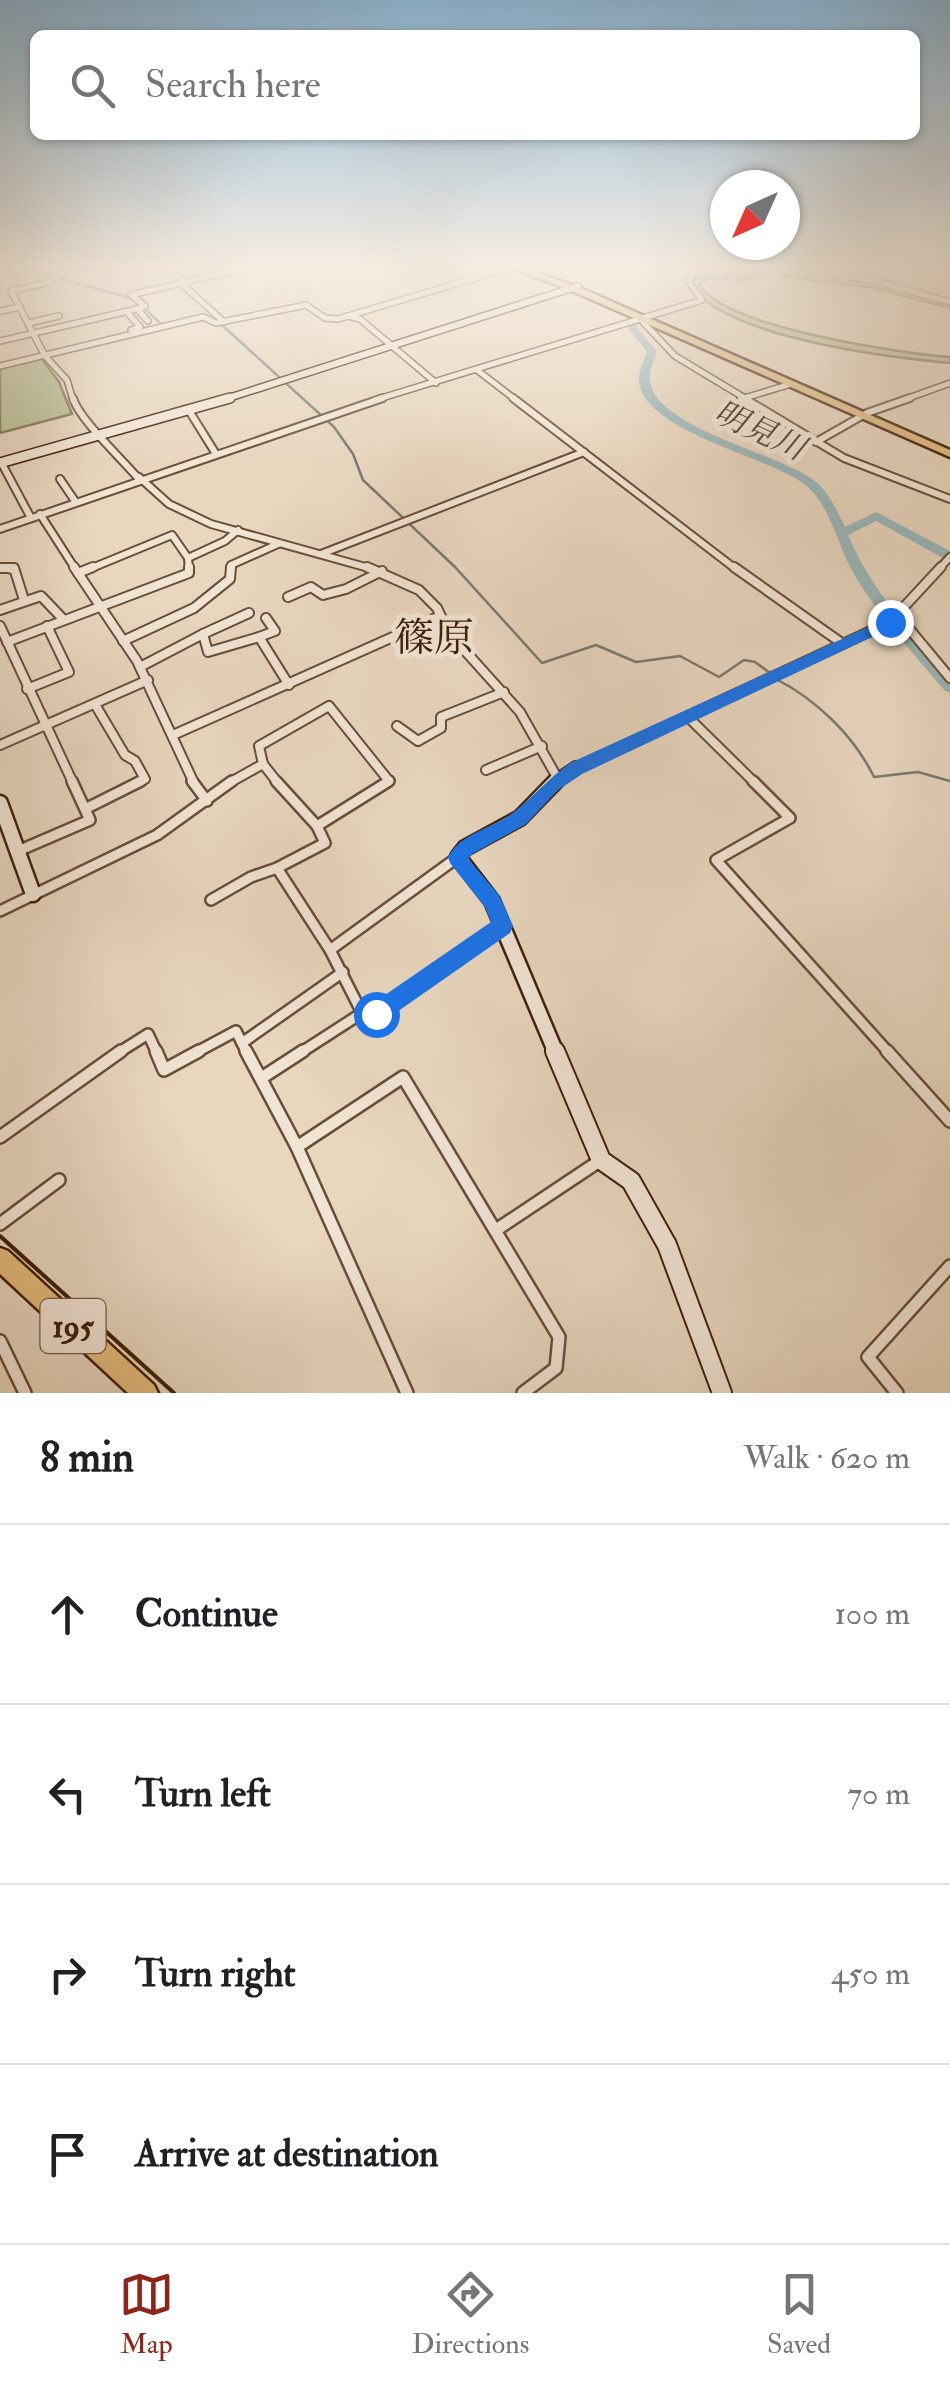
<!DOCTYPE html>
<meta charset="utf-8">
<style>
:root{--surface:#fff;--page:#f6f6f6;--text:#202124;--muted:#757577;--line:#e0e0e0;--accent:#8f2418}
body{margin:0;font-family:"IM FELL Double Pica","Noto Serif JP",serif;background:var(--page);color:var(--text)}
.compass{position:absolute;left:710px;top:170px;width:90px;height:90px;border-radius:50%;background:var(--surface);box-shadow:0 2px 8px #0004;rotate:225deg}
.stop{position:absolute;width:30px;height:30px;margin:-22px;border:8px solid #1a73e8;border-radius:50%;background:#fff}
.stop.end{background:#1a73e8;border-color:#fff;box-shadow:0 2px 10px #0008}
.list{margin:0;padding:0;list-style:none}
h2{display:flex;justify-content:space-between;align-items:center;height:130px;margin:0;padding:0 40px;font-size:42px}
h2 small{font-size:32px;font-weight:400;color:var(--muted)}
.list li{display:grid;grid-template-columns:65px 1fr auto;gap:30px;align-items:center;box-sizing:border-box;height:180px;padding:0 40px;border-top:2px solid var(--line)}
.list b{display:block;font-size:38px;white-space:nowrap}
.list em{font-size:32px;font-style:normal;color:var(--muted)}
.icon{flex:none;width:55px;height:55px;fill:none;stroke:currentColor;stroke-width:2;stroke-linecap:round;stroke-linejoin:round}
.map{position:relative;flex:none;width:950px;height:1393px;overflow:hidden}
.search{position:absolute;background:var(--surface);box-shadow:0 2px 8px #0004;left:30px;right:30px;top:30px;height:110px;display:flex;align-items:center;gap:25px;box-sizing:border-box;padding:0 35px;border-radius:15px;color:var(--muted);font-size:38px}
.sheet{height:850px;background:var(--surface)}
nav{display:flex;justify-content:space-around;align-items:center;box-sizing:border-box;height:140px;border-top:2px solid var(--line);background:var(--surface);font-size:28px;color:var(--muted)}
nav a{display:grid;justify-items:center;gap:5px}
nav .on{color:var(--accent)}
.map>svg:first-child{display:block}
</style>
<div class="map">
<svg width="950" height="1393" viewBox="0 0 950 1393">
<rect width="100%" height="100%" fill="#e8d6bf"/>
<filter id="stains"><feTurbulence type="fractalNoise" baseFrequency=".002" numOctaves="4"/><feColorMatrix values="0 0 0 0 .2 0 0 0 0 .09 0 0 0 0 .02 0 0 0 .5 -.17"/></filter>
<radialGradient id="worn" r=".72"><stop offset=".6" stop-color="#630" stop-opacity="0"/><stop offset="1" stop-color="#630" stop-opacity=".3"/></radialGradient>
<!-- green -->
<g fill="#b4be93" stroke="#7a6f4e" stroke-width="2.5">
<path d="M 812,266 L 876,280 L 884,278 L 898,287 L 950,301 L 950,308 L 869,287 L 784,276 L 789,269 Z"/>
<path d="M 728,267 L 770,272 L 754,279 L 736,280 L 761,274 L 729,274 L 726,275 L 728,280 L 710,278 L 699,283 C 719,327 900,353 950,357 L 950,363 C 884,357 773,342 716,308 C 705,302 697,291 688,282 Z"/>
<path d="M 41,358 L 59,382 L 72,414 L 0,433 L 0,368 Z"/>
</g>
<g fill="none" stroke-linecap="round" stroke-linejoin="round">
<!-- stream -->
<g stroke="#767b73" stroke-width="2.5">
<path d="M 8,265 L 131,298"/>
<path d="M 144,308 L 163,326"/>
<path d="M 203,316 L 217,321"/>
<path d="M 222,325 L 334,427 L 353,454 L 363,480 L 455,567 L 542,663 L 596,645 L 636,662 L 680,656 L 719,677 L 744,660 L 755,662 L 770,673"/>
<path d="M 776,679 C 817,700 854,736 874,777 L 918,772 L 950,781"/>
</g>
<!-- river -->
<path fill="#9bb7bb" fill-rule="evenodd" d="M 627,322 L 633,322 L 657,352 C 654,361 648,373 650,382 C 658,429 779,453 815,481 C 829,493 837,510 845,527 L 876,512 L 950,551 L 950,559 L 943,558 L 876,521 L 848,535 C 871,590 911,632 950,677 L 950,693 L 945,691 C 914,654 880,618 855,576 C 838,548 831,504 804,484 C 767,456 646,432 639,382 C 638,372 644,361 647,352 L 625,324 Z"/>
<defs>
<g id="street-far4">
<path d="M 163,265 L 184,282"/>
<path d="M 788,265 L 878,282 L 950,302"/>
<path d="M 181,283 L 224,322"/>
<path d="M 137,309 L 148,321"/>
<path d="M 0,311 L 20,307"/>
<path d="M 127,312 L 140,327 L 131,330"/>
<path d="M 348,316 L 360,319 L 436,383"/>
<path d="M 642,321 L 675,356 L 748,400"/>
<path d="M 28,323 L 59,316"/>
<path d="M 0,341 L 141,308 L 145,306 L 131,295 L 257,265"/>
<path d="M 0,366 L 203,317 L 216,323 L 306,305 L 325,318 L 338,319 L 519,265"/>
<path d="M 477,370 L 516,400"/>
<path d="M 741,399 L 791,384"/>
<path d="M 73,400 L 67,380 L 45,356 L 11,291 L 45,283 L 80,265"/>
<path d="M 375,400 L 702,300 L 688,281 L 696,271 L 686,265"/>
<path d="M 903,400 L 950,383"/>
</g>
<g id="street-far3">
<path d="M 73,398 C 79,419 121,458 138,478"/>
<path d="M 513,398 L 737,570"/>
<path d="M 744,398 L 844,458 L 950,499"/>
<path d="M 741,399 L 746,398"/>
<path d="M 188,409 L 216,454"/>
<path d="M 816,442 L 867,413 L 910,398"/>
<path d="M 1,462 L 31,518"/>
<path d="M 139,477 L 169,504 L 211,524 L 376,570"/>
<path d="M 60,479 L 75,501"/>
<path d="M 40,514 L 76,570"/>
<path d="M 0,529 L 383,398"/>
<path d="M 321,554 L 584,452"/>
<path d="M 188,558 L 189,570"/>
<path d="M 0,568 L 14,570"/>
<path d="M 87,570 L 172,535 L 188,558 L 225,541 L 238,530"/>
<path d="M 231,570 L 231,565 L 278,544"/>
<path d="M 938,570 L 950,557"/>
</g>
<g id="street-far2">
<path d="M 74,567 L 137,661 L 194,783"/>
<path d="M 367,567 L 419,590 L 437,608 L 449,633 L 520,712 L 558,779"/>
<path d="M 734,567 L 843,644"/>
<path d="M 0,568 L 14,568 L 24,600"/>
<path d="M 78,573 L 93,567"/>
<path d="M 288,597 L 311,587 L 323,595 L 346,589 L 382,571"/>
<path d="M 0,610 L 41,596 L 64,620"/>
<path d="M 897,614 L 950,678"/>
<path d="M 0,626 L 73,783"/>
<path d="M 203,634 L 249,613"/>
<path d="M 259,637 L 275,631 L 266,618"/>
<path d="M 123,641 L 194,608 L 230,579 L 231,567"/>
<path d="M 7,642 L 189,573 L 189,567"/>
<path d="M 140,667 L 203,634 L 208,652 L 259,637 L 289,685"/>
<path d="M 27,689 L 69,672 L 47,626"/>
<path d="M 96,706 L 125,755 L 135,761 L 145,779 L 136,783"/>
<path d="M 688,717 L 755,783"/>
<path d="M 397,726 L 418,741 L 441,728 L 441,717 L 504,692"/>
<path d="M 173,735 L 440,616"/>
<path d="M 0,745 L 148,680"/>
<path d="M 263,764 L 278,783"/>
<path d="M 263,764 L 259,746 L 329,706 L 389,781 L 385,783"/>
<path d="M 576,768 L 890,622 L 941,567"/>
<path d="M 486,770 L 542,746"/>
<path d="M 229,783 L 263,764"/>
</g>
<g id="street-far1">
<path d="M 192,781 L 207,801"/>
<path d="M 276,781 L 317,826 L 389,781"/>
<path d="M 753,781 L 790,818 L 716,860 L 889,1053"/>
<path d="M 85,809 L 141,781"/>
<path d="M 317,826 L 325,843 L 277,868 L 330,950"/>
<path d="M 18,851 L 90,820 L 72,781"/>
<path d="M 458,857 L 330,950 L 362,1013 L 376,1013 L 503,926"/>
<path d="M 211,900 L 251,877 L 277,868"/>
<path d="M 0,911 L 157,835 L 232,781"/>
<path d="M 118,1053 L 148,1034 L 157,1053"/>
<path d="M 195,1053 L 236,1031 L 242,1043"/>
<path d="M 247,1053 L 242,1043 L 343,972"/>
<path d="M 300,1053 L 362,1013"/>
</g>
<g id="street">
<path d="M 156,1051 L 164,1070 L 199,1051"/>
<path d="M 246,1051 L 297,1147"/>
<path d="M 887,1051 L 950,1121"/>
<path d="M 263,1077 L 303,1051"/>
<path d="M 0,1137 L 121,1051"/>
<path d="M 0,1224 L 59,1180"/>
<path d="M 496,1230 L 601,1160"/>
<path d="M 0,1341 L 25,1393"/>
<path d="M 407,1393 L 297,1147 L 403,1077 L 559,1337 L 556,1368 L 523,1393"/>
<path d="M 897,1393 L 868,1357 L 950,1266"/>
</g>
<path id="secondary-far4" d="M 222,400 L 578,286"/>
<path id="secondary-far3" d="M 0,463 L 230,398"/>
<path id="secondary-far2" d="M 554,783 L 576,768"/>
<g id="secondary-far1">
<path d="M 0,803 L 33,894"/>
<path d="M 556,1053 L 492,901 L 458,857 L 465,848 L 520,818 L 556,781"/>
</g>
<path id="secondary" d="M 555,1051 L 601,1160 L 631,1181 L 667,1245 L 722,1393"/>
<g id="highway">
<path d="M 504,265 L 514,265 L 576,286 L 950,450 L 950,457 L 570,290 Z"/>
<path d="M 0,1248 L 8,1251 L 154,1385 L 158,1393 L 128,1393 L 0,1274 Z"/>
</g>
</defs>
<!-- street-far4 casing -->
<use href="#street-far4" stroke="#694e36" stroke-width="8"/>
<!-- street-far3 casing -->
<use href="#street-far3" stroke="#694e36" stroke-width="10"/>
<!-- street-far2 casing -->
<use href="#street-far2" stroke="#694e36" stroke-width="12"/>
<!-- street-far1 casing -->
<use href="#street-far1" stroke="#694e36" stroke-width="14"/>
<!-- street casing -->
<use href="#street" stroke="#694e36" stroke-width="16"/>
<!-- secondary-far4 casing -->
<use href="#secondary-far4" stroke="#3f2008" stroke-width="9"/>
<!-- secondary-far3 casing -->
<use href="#secondary-far3" stroke="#3f2008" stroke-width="12"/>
<!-- secondary-far2 casing -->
<use href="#secondary-far2" stroke="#3f2008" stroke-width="16"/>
<!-- secondary-far1 casing -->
<use href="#secondary-far1" stroke="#3f2008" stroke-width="19"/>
<!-- secondary casing -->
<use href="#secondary" stroke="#3f2008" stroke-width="22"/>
<!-- highway casing -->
<use href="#highway" stroke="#3f2008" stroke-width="5"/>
<!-- street-far4 -->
<use href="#street-far4" stroke="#f0e4d5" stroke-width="5"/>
<!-- street-far3 -->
<use href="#street-far3" stroke="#f0e4d5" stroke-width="6"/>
<!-- street-far2 -->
<use href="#street-far2" stroke="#f0e4d5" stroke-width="8"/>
<!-- street-far1 -->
<use href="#street-far1" stroke="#f0e4d5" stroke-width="9"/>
<!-- street -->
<use href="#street" stroke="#f0e4d5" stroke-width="11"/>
<!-- secondary-far4 -->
<use href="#secondary-far4" stroke="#f0e4d5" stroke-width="6"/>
<!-- secondary-far3 -->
<use href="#secondary-far3" stroke="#f0e4d5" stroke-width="9"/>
<!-- secondary-far2 -->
<use href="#secondary-far2" stroke="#f0e4d5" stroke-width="11"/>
<!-- secondary-far1 -->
<use href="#secondary-far1" stroke="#f0e4d5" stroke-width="14"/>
<!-- secondary -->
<use href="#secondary" stroke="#f0e4d5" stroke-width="18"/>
<!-- highway -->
<use href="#highway" fill="#e4bb80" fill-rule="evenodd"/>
<!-- tram -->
<path stroke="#3f2008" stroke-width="4" d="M 0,1236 L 174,1393"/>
</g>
<!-- sky -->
<linearGradient id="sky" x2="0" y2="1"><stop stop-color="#89b5d6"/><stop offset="0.58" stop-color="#f5ede2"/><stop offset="1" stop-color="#f5ede2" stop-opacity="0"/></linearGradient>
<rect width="950" height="460" fill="url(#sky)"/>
<!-- route -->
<path fill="#1a73e8" d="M 890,617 L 895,619 L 895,626 L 582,774 L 558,790 L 526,824 L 472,854 L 468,859 L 499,895 L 513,926 L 510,933 L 384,1021 L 376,1024 L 369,1021 L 365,1014 L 369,1006 L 491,922 L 485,907 L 450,863 L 448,857 C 462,832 493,829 514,812 C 534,796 549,778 570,763 Z"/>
<g text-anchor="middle" stroke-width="10" stroke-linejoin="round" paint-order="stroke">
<!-- far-water labels -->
<g font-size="32" font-style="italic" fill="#5b4d3e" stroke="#f0e4d5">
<text transform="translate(760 430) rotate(25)" y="11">明見川</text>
</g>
<!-- shield labels -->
<rect fill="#f0e4d5" stroke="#745b46" stroke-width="2.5" x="40.5" y="1299" width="65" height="54" rx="8"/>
<g font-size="32" font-weight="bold" fill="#3f2008">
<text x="73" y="1337">195</text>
</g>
<!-- quarter labels -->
<g font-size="40" fill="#3f2008" stroke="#f0e4d5">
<text x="434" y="651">篠原</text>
</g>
</g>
<rect width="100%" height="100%" filter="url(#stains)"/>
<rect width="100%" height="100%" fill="url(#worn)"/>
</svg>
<svg class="compass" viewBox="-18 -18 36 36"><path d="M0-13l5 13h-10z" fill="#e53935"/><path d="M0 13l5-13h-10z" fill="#757577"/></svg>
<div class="stop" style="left:376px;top:1014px"></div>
<div class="stop end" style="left:890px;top:622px"></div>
<div class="search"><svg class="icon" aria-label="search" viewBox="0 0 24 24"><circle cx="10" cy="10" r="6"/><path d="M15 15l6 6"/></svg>Search here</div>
</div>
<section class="sheet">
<h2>8 min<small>Walk · 620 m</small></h2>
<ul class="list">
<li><svg class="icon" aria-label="ahead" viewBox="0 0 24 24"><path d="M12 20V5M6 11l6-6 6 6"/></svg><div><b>Continue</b></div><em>100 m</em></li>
<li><svg class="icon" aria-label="left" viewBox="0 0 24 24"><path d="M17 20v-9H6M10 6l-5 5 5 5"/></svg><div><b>Turn left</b></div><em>70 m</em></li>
<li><svg class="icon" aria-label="right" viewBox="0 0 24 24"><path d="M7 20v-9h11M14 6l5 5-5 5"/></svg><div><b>Turn right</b></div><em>450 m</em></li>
<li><svg class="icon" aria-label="arrive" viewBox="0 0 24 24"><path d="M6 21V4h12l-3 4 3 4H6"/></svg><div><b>Arrive at destination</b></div></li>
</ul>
</section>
<nav>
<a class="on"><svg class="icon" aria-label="map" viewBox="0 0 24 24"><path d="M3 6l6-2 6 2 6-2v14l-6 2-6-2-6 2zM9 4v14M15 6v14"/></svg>Map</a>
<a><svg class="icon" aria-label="directions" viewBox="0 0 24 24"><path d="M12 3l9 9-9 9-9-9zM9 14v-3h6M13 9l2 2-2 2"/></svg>Directions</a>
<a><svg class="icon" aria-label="saved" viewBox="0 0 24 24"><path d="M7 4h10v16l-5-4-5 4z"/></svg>Saved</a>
</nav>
